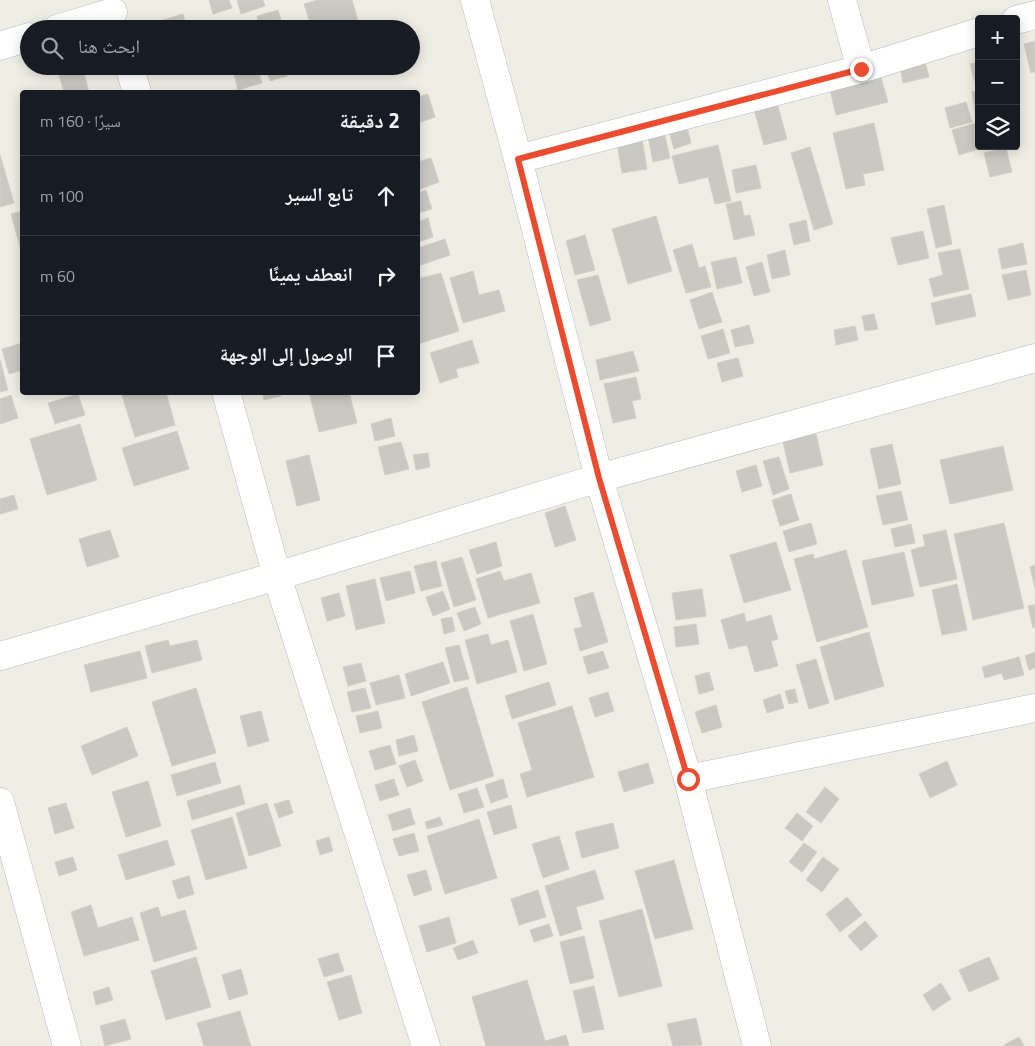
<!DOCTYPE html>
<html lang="ar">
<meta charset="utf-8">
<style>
:root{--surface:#171b24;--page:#20242c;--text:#f1f3f6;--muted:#9ea1a6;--line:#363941}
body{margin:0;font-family:"Titillium Web","Noto Naskh Arabic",sans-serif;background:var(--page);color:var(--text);direction:rtl}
.controls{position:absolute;right:15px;top:15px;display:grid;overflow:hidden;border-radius:5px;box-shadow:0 2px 12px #0003}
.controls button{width:45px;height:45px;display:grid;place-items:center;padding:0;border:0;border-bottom:1px solid var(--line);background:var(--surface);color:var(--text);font:25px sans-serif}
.stop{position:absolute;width:15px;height:15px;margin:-11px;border:4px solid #eb4c2f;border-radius:50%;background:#fff}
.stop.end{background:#eb4c2f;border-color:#fff;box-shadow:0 1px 5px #0008}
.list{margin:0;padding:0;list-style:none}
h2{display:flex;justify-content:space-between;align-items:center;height:65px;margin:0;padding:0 20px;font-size:21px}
h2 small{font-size:16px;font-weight:400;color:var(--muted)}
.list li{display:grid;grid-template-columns:32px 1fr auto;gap:15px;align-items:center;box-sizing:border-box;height:80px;padding:0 20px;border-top:1px solid var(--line)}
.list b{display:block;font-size:19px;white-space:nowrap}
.list em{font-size:16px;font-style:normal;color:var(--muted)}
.icon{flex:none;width:28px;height:28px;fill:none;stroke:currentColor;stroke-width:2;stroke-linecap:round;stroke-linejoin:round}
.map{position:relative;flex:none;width:1035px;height:1046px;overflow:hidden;direction:ltr}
.search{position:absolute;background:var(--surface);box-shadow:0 2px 12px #0003;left:20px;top:20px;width:400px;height:55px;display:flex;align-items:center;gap:12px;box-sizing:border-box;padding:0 18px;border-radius:28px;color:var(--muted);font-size:19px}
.panel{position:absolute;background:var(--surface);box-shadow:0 2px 12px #0003;left:20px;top:90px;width:400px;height:305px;border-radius:5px;direction:rtl}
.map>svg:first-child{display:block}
</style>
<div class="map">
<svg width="1035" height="1046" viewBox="0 0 1035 1046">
<rect width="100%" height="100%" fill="#efeee5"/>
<!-- building -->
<g fill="#cac8c2" stroke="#d4d0c3">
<path d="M 209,0 L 229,0 L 232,8 L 213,14 Z"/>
<path d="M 237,0 L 263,0 L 265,6 L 241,14 Z"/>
<path d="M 318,0 L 352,0 L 360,28 L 356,29 L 312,29 L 304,4 Z"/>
<path d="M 278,10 L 284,29 L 260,29 L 257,16 Z"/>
<path d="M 183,14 L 187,29 L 165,29 L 163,20 Z"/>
<path d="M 1035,41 L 1035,72 L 1031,73 L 1024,44 Z"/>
<path d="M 924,57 L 929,77 L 903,83 L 899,62 Z"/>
<path d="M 979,62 L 979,85 L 976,86 L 970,64 Z"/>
<path d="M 64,66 L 82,66 L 89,92 L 64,92 L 57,68 Z"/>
<path d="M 244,66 L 257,66 L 262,83 L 238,90 L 233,70 Z"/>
<path d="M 265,66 L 284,66 L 287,76 L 270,81 Z"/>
<path d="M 324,66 L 348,66 L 326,73 Z"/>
<path d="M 881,77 L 888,102 L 836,115 L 830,90 Z"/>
<path d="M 979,90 L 979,115 L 976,116 L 972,92 Z"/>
<path d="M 428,94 L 435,117 L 418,123 L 418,97 Z"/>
<path d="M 776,99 L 787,139 L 764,145 L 753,106 Z"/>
<path d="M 966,102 L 972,122 L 950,128 L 945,108 Z"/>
<path d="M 979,122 L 979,146 L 989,146 L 959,155 L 952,130 Z"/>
<path d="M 874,123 L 884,170 L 863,174 L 865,185 L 846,189 L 833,133 Z"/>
<path d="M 687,127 L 691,143 L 674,149 L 669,131 Z"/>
<path d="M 664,132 L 670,158 L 653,162 L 648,136 Z"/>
<path d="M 642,139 L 647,169 L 622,173 L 617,143 Z"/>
<path d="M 718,145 L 731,201 L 715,204 L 708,177 L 679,184 L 672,156 Z"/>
<path d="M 810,147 L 833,224 L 814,230 L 791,153 Z"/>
<path d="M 1006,148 L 1012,172 L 990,177 L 984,153 Z"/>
<path d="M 0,155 L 14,203 L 0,207 Z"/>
<path d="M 431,158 L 439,182 L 418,190 L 418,162 Z"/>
<path d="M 756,165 L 761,188 L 736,193 L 732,170 Z"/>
<path d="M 426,190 L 432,209 L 418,213 L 418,193 Z"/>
<path d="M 741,201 L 744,216 L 750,215 L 755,235 L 734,240 L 726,204 Z"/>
<path d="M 944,205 L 952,244 L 936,248 L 927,209 Z"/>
<path d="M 22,211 L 22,254 L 11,214 Z"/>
<path d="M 656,216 L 672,271 L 628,284 L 612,229 Z"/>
<path d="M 428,218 L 433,237 L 418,242 L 418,222 Z"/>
<path d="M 806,220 L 810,241 L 794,245 L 789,224 Z"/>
<path d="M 923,231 L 929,258 L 898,265 L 891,238 Z"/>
<path d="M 585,235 L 595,270 L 575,275 L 566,241 Z"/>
<path d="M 445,239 L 450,255 L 418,266 L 418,248 Z"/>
<path d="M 1023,243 L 1027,264 L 1002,269 L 998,249 Z"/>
<path d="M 692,244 L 699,268 L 705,266 L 711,287 L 686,293 L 673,250 Z"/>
<path d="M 960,249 L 969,289 L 934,297 L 929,279 L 943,275 L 938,253 Z"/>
<path d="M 785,250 L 790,275 L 772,279 L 767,255 Z"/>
<path d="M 736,257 L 742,283 L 717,289 L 711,262 Z"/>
<path d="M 762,262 L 770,292 L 754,296 L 746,267 Z"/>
<path d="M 1026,270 L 1031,295 L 1008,300 L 1002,275 Z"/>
<path d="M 473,271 L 479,295 L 499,290 L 505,311 L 463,323 L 450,278 Z"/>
<path d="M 441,273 L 459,331 L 418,344 L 418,279 Z"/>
<path d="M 598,275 L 611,320 L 590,326 L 577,280 Z"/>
<path d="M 712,292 L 722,322 L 699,329 L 690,300 Z"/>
<path d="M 971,294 L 976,316 L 936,325 L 931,303 Z"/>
<path d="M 874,314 L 878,329 L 865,331 L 862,316 Z"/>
<path d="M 749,325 L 754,343 L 735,347 L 731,330 Z"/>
<path d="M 855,326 L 858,340 L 836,345 L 834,330 Z"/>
<path d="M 723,329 L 730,353 L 708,359 L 701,336 Z"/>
<path d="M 472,340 L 479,363 L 456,369 L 458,377 L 440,383 L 430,353 Z"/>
<path d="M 22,343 L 22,370 L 9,374 L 2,349 Z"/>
<path d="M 633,351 L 639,371 L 600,380 L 596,360 Z"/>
<path d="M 738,358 L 743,376 L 722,382 L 717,363 Z"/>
<path d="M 0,360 L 8,390 L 0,392 Z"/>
<path d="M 636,377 L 641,399 L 632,401 L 636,418 L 613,423 L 604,384 Z"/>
<path d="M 121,392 L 166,392 L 175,425 L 135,437 Z"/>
<path d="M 262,392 L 280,392 L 281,396 L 264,400 Z"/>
<path d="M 309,392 L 349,392 L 357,423 L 319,432 Z"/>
<path d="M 78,394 L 85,415 L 55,424 L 48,403 Z"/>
<path d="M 11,395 L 18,418 L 0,424 L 0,399 Z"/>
<path d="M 391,418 L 395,436 L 375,441 L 371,424 Z"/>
<path d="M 80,424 L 97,480 L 47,495 L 30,439 Z"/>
<path d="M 177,431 L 189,469 L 134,486 L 122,448 Z"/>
<path d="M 816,434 L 823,465 L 790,473 L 783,442 Z"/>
<path d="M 401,442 L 409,469 L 385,475 L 378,447 Z"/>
<path d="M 892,444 L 901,484 L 879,489 L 870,449 Z"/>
<path d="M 1003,446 L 1013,490 L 950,504 L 940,460 Z"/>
<path d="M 428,453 L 430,467 L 416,470 L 413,455 Z"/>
<path d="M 309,455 L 320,500 L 297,506 L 286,461 Z"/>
<path d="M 779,457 L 789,489 L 773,495 L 763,461 Z"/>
<path d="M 756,465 L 762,486 L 742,492 L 736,471 Z"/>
<path d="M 901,491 L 908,520 L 883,525 L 876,496 Z"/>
<path d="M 791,494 L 799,520 L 780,526 L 772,500 Z"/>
<path d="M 14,495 L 18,509 L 0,514 L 0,499 Z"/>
<path d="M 565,506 L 576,540 L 555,547 L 545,513 Z"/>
<path d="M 811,523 L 817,544 L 789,552 L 783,531 Z"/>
<path d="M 1004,523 L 1024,608 L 973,620 L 954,534 Z"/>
<path d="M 911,524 L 915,543 L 895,547 L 891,529 Z"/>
<path d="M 110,530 L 119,557 L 87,567 L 79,539 Z"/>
<path d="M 946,530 L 957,579 L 920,587 L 911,550 L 925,546 L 923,535 Z"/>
<path d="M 496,542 L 502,566 L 477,574 L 469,550 Z"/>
<path d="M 776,542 L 791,590 L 744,603 L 730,555 Z"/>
<path d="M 846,550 L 868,627 L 817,642 L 794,559 L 813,554 L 814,559 Z"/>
<path d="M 904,552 L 914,596 L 872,605 L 862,561 Z"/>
<path d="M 462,557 L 476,600 L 454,607 L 441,563 Z"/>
<path d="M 436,561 L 442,586 L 421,591 L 414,566 Z"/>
<path d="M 1035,565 L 1035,589 L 1030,567 Z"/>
<path d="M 410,571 L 415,593 L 386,601 L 380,578 Z"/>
<path d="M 500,571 L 504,581 L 531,573 L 540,603 L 488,618 L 476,579 Z"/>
<path d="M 375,579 L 385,623 L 356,630 L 346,586 Z"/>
<path d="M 957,584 L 967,630 L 942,635 L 932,590 Z"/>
<path d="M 702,589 L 706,616 L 676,620 L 672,593 Z"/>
<path d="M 443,591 L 450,609 L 433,616 L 426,597 Z"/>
<path d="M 593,592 L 608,642 L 580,651 L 574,629 L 582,627 L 574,598 Z"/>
<path d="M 339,593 L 345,616 L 327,621 L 321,598 Z"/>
<path d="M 1035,605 L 1035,627 L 1033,628 L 1028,606 Z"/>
<path d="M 475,607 L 481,624 L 464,631 L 457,613 Z"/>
<path d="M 744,613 L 746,622 L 771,615 L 778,639 L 771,641 L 778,666 L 755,672 L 747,645 L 729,649 L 721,620 Z"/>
<path d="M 533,614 L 547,664 L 524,671 L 510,621 Z"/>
<path d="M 452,617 L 455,631 L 444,634 L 441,619 Z"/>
<path d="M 696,624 L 699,644 L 676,647 L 674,627 Z"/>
<path d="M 869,632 L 884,686 L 835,700 L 820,647 Z"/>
<path d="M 488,634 L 491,645 L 508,640 L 517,672 L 477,684 L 465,640 Z"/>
<path d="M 168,640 L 170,646 L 197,640 L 202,660 L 152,673 L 145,646 Z"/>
<path d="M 459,645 L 469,679 L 454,682 L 445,648 Z"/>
<path d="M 140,651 L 147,678 L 91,692 L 84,665 Z"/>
<path d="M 603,651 L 609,668 L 588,674 L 583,657 Z"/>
<path d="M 1035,652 L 1035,668 L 1029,670 L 1025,656 Z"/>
<path d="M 1019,657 L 1024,675 L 1004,680 L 1002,673 L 985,678 L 982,667 Z"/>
<path d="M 816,659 L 829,703 L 809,709 L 796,665 Z"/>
<path d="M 443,662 L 450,683 L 411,696 L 405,674 Z"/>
<path d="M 361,663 L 366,681 L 348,686 L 343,667 Z"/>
<path d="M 709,672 L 714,690 L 699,694 L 695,676 Z"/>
<path d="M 399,675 L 405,698 L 376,705 L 370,683 Z"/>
<path d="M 549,682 L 556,705 L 512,719 L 505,696 Z"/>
<path d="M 467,687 L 494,776 L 450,790 L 422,702 Z"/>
<path d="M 196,688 L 216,753 L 172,766 L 152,702 Z"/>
<path d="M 365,688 L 371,708 L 352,712 L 347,692 Z"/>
<path d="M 795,689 L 798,702 L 789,704 L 785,691 Z"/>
<path d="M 608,692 L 614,711 L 595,717 L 589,698 Z"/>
<path d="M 780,694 L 784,708 L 767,713 L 763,700 Z"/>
<path d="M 716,705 L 722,727 L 702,733 L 695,712 Z"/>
<path d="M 572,706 L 594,777 L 527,797 L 520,774 L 532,770 L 518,723 Z"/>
<path d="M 261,711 L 269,741 L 248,747 L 240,716 Z"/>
<path d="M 378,711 L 382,728 L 360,733 L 356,716 Z"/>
<path d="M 127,727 L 138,756 L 92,775 L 81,746 Z"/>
<path d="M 414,735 L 418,751 L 399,756 L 396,740 Z"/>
<path d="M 390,745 L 396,764 L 375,770 L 369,751 Z"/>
<path d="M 415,760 L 423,781 L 407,787 L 399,766 Z"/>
<path d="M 947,761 L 957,785 L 930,798 L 919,774 Z"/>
<path d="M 215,762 L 221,783 L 177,796 L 171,775 Z"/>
<path d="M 648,763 L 654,783 L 624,792 L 618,772 Z"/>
<path d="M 394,779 L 399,795 L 380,801 L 375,785 Z"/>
<path d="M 503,779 L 508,797 L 491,803 L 485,785 Z"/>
<path d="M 148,781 L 161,826 L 126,837 L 112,792 Z"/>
<path d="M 240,785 L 245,804 L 192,820 L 187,801 Z"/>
<path d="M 825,787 L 839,799 L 821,823 L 806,812 Z"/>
<path d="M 477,788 L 484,807 L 464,813 L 458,794 Z"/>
<path d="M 289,800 L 293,813 L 279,818 L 274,804 Z"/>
<path d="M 66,803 L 74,828 L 55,834 L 48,808 Z"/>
<path d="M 267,803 L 281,846 L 249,856 L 236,813 Z"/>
<path d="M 511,805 L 517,828 L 494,835 L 487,812 Z"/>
<path d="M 410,808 L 415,824 L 393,831 L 388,815 Z"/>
<path d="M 797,813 L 813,826 L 802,841 L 785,828 Z"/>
<path d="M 232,817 L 247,868 L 206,880 L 191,830 Z"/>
<path d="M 440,817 L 443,825 L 427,829 L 425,822 Z"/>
<path d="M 479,819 L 497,878 L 445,894 L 427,836 Z"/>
<path d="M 613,823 L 619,848 L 582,858 L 575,832 Z"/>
<path d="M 414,833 L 419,851 L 399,856 L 393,839 Z"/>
<path d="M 559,836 L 569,869 L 543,878 L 532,844 Z"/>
<path d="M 329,837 L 333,851 L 320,855 L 316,841 Z"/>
<path d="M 167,840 L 175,865 L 126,880 L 118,855 Z"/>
<path d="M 804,843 L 817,852 L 802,872 L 789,862 Z"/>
<path d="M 73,857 L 77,870 L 59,876 L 55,862 Z"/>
<path d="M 823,857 L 839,869 L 822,892 L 806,880 Z"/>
<path d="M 674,860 L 693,929 L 655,939 L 635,871 Z"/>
<path d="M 426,870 L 432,890 L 414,896 L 407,875 Z"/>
<path d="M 595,870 L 604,899 L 576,907 L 582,929 L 560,936 L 545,886 Z"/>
<path d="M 189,876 L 194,894 L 178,899 L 172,881 Z"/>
<path d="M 538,890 L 546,917 L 519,925 L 511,899 Z"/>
<path d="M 847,897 L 862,915 L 840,932 L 826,914 Z"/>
<path d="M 91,905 L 98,928 L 132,917 L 139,940 L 84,956 L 71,912 Z"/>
<path d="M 158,907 L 161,917 L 185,910 L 197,949 L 154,962 L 140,913 Z"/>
<path d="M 642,909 L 662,986 L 619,997 L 599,921 Z"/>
<path d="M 449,917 L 456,943 L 427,952 L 419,926 Z"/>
<path d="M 865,921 L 878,936 L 861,951 L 848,936 Z"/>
<path d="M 549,924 L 553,936 L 534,942 L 530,930 Z"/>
<path d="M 584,936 L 594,978 L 570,984 L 560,942 Z"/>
<path d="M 473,940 L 478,953 L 458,960 L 453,948 Z"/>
<path d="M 338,953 L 344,971 L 324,977 L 318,959 Z"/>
<path d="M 196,957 L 211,1007 L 166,1020 L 151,971 Z"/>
<path d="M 989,957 L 999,979 L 969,992 L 959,970 Z"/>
<path d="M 241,969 L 248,994 L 229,1000 L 222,975 Z"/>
<path d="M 351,975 L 362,1013 L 339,1020 L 327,982 Z"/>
<path d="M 527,980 L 545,1041 L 566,1035 L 569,1046 L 486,1046 L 472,997 Z"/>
<path d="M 941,983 L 951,999 L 933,1011 L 923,995 Z"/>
<path d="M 594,986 L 604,1029 L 583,1033 L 573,991 Z"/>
<path d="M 109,987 L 113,1000 L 96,1005 L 93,992 Z"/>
<path d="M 240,1011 L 251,1046 L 204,1046 L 197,1023 Z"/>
<path d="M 696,1018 L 702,1045 L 673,1046 L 667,1024 Z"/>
<path d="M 125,1019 L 131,1039 L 105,1046 L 100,1026 Z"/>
<path d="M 1019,1037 L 1024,1046 L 1004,1046 L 1004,1045 Z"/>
</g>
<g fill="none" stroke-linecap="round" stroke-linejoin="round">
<defs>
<g id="minor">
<path d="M 475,0 L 518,159 L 599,478 L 688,779 L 757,1046"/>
<path d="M 842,0 L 861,69"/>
<path d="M 1016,20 L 1035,15"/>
<path d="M 57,29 L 113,12"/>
<path d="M 0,46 L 29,37"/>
<path d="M 129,66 L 137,92"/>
<path d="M 518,159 L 861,69 L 979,32"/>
<path d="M 226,392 L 277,576 L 426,1046"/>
<path d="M 0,656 L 277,576 L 599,478 L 1035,358"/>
<path d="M 688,779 L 1035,708"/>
<path d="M 0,802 L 67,1046"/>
</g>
</defs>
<!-- minor casing -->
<use href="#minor" stroke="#b7babf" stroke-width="29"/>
<!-- minor -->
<use href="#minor" stroke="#fff" stroke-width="28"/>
</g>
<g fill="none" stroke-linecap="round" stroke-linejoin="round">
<!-- route -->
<path stroke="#eb4c2f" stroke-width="6" d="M 688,779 L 599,478 L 518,159 L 861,69"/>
</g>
</svg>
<div class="controls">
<button>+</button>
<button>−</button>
<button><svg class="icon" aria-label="layers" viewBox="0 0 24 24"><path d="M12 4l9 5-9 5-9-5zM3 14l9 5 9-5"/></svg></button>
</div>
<div class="stop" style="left:688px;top:779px"></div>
<div class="stop end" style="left:861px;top:69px"></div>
<div class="search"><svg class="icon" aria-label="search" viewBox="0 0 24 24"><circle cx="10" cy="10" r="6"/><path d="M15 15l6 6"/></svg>ابحث هنا</div>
<section class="panel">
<h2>2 دقيقة<small>سيرًا · 160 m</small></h2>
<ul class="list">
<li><svg class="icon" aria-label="ahead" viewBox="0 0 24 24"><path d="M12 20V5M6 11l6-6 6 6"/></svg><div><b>تابع السير</b></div><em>100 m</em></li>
<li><svg class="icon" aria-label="right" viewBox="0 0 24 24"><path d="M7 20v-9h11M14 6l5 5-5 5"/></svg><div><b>انعطف يمينًا</b></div><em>60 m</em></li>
<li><svg class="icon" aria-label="arrive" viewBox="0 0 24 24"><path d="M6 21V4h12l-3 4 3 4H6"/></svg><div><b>الوصول إلى الوجهة</b></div></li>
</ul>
</section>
</div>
